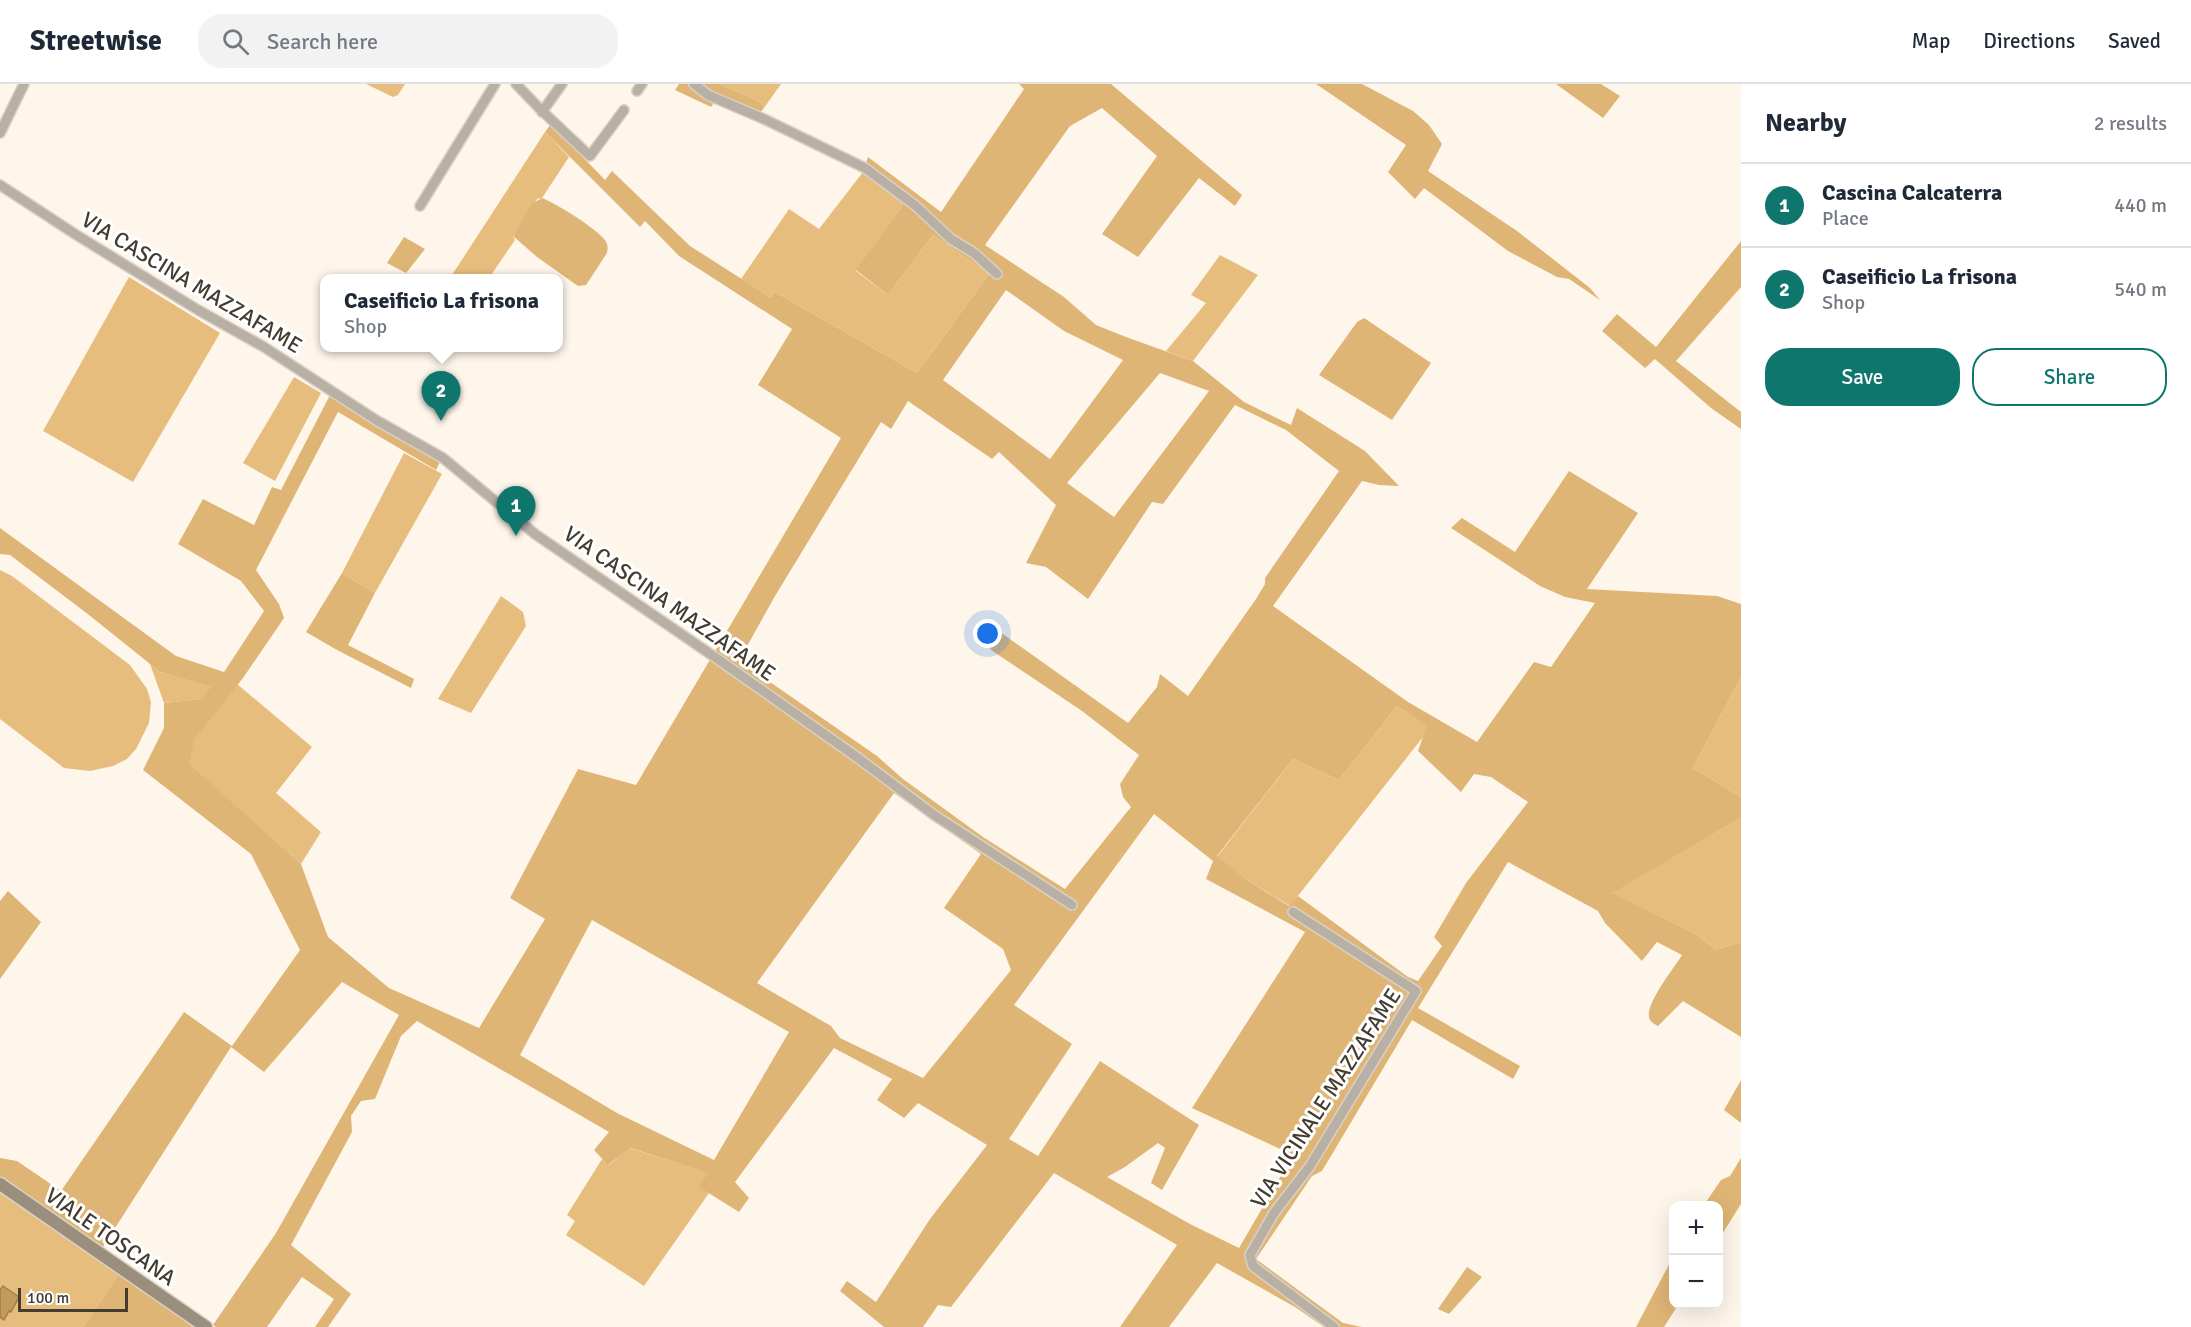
<!DOCTYPE html>
<meta charset="utf-8">
<style>
:root{--surface:#fff;--page:#f2f2f3;--text:#1f2937;--muted:#747a83;--line:#e0e1e3;--accent:#0f766e}
body{margin:0;font-family:Signika,sans-serif;background:var(--page);color:var(--text)}
.controls{position:absolute;right:18px;bottom:18px;display:grid;overflow:hidden;border-radius:12px;box-shadow:0 6px 24px #0002}
.controls button{width:54px;height:54px;display:grid;place-items:center;padding:0;border:0;border-bottom:2px solid var(--line);background:var(--surface);color:var(--text);font:30px sans-serif}
.scale{position:absolute;left:18px;bottom:15px;width:110px;box-sizing:border-box;padding-left:6px;border:3px solid #433c31;border-top:0;font-size:16px;line-height:21px;white-space:nowrap;color:#433c31;-webkit-text-stroke:4px #fff;paint-order:stroke}
.you{position:absolute;left:988px;top:550px;width:21px;height:21px;margin:-15px;border:4px solid #fff;border-radius:50%;background:#1a73e8;box-shadow:0 0 0 9px #1a73e833}
.badge{display:grid;place-items:center;width:39px;height:39px;border-radius:50%;background:var(--accent);color:#fff;font-size:20px;font-weight:700}
.pin{position:absolute;translate:-50% -50px;filter:drop-shadow(0 2px 3px #0008)}
.pin::after{content:'';position:absolute;top:32px;width:21px;height:18px;background:inherit;clip-path:polygon(0 0,100% 0,50% 100%)}
.popup{position:absolute;left:320px;top:190px;width:243px;height:78px;box-sizing:border-box;display:grid;place-content:center;border-radius:12px;background:var(--surface);filter:drop-shadow(0 2px 4px #0005);font-size:20px;white-space:nowrap;color:var(--muted)}
.popup b{font-size:22px;color:var(--text)}
.popup::after{content:'';position:absolute;left:50%;top:100%;margin-left:-12px;border:12px solid transparent;border-top-color:var(--surface)}
.list{margin:0;padding:0;list-style:none}
h2{display:flex;justify-content:space-between;align-items:center;height:78px;margin:0;padding:0 24px;font-size:26px}
h2 small{font-size:20px;font-weight:400;color:var(--muted)}
.list li{display:grid;grid-template-columns:39px 1fr auto;gap:18px;align-items:center;box-sizing:border-box;height:84px;padding:0 24px;border-top:2px solid var(--line)}
.list b{display:block;font-size:22px;white-space:nowrap}
.list p{margin:0;font-size:20px;white-space:nowrap;color:var(--muted)}
.list em{font-size:20px;font-style:normal;color:var(--muted)}
.actions{display:flex;gap:12px;padding:18px 24px}
.actions a{flex:1;padding:14px 0;border:2px solid var(--accent);border-radius:24px;text-align:center;font-size:21px;color:var(--accent)}
.actions .main{background:var(--accent);color:#fff}
.icon{flex:none;width:33px;height:33px;fill:none;stroke:currentColor;stroke-width:2;stroke-linecap:round;stroke-linejoin:round}
.map{position:relative;flex:none;width:1741px;height:1243px;overflow:hidden}
header{display:flex;align-items:center;gap:36px;box-sizing:border-box;height:84px;padding:0 30px;background:var(--surface);border-bottom:2px solid var(--line)}
header strong{font-size:28px}
nav{display:flex;gap:33px;margin-inline-start:auto;font-size:21px}
.search{width:420px;height:54px;background:var(--page);display:flex;align-items:center;gap:15px;box-sizing:border-box;padding:0 21px;border-radius:24px;color:var(--muted);font-size:22px}
main{display:flex}
aside{flex:1;background:var(--surface)}
.map>svg:first-child{display:block}
</style>
<header>
<strong>Streetwise</strong>
<div class="search"><svg class="icon" aria-label="search" viewBox="0 0 24 24"><circle cx="10" cy="10" r="6"/><path d="M15 15l6 6"/></svg>Search here</div>
<nav><a>Map</a><a>Directions</a><a>Saved</a></nav>
</header>
<main>
<div class="map">
<svg width="1741" height="1243" viewBox="0 0 1741 1243">
<rect width="100%" height="100%" fill="#fef6eb"/>
<!-- green -->
<g fill="#e7bd7e">
<path d="M 366,0 L 405,0 L 398,11 L 393,13 Z"/>
<path d="M 720,0 L 781,0 L 764,24 L 760,18 Z"/>
<path d="M 545,48 L 569,73 L 542,114 L 537,115 L 513,152 L 515,156 L 489,194 L 450,194 Z"/>
<path d="M 863,88 L 903,121 L 856,187 L 888,211 L 933,151 L 989,190 L 917,289 L 775,208 L 770,213 L 741,195 L 789,125 L 819,145 Z"/>
<path d="M 1220,171 L 1258,191 L 1193,277 L 1166,267 L 1206,219 L 1191,211 Z"/>
<path d="M 129,193 L 220,249 L 133,398 L 43,347 Z"/>
<path d="M 294,293 L 321,309 L 275,397 L 243,379 Z"/>
<path d="M 404,369 L 442,390 L 375,509 L 342,489 Z"/>
<path d="M 0,486 L 12,492 L 130,581 L 147,605 L 151,618 L 149,639 L 136,665 L 127,675 L 113,682 L 90,687 L 64,684 L 0,635 Z"/>
<path d="M 501,512 L 523,528 L 526,542 L 471,629 L 438,615 Z"/>
<path d="M 150,580 L 160,588 L 212,603 L 203,615 L 164,619 Z"/>
<path d="M 1741,593 L 1741,713 L 1693,684 Z"/>
<path d="M 237,600 L 312,663 L 276,709 L 321,748 L 301,780 L 188,680 L 195,655 Z"/>
<path d="M 1397,622 L 1428,641 L 1423,653 L 1290,822 L 1247,796 L 1217,773 L 1293,675 L 1339,696 Z"/>
<path d="M 1741,734 L 1741,858 L 1716,866 L 1696,850 L 1611,809 Z"/>
<path d="M 629,1064 L 709,1089 L 700,1103 L 709,1109 L 644,1202 L 566,1151 L 575,1137 L 567,1131 L 602,1075 L 609,1081 Z"/>
<path d="M 0,1109 L 119,1190 L 83,1243 L 0,1243 Z"/>
</g>
<!-- forest -->
<g fill="#dfb576" fill-rule="evenodd">
<path d="M 679,0 L 720,0 L 760,18 L 764,24 L 759,30 L 718,13 L 711,23 L 675,6 Z"/>
<path d="M 1019,0 L 1111,0 L 1242,111 L 1235,122 L 1199,94 L 1138,173 L 1102,150 L 1157,72 L 1102,24 L 1070,42 L 985,161 L 1064,213 L 1096,241 L 1126,253 L 1193,277 L 1244,318 L 1291,341 L 1297,324 L 1365,367 L 1399,402 L 1379,401 L 1362,397 L 1273,522 L 1408,618 L 1477,658 L 1534,578 L 1551,583 L 1595,519 L 1565,513 L 1540,502 L 1451,444 L 1462,434 L 1515,468 L 1569,387 L 1638,429 L 1587,505 L 1717,512 L 1741,520 L 1741,593 L 1693,684 L 1741,713 L 1741,734 L 1612,809 L 1696,850 L 1716,866 L 1741,858 L 1741,953 L 1683,917 L 1658,942 C 1655,940 1652,939 1650,936 C 1642,923 1675,883 1682,871 L 1657,858 L 1642,877 L 1605,839 L 1598,827 L 1508,778 L 1418,924 L 1520,982 L 1513,995 L 1412,936 L 1322,1087 L 1312,1092 L 1256,1175 L 1343,1239 L 1362,1243 L 1324,1243 L 1295,1223 L 1217,1179 L 1169,1243 L 1120,1243 L 1177,1161 L 1054,1089 L 951,1223 L 938,1221 L 923,1243 L 884,1243 L 840,1207 L 847,1197 L 876,1218 L 930,1135 L 987,1061 L 918,1019 L 904,1034 L 877,1016 L 892,995 L 834,964 L 735,1098 L 749,1114 L 739,1128 L 699,1103 L 708,1089 L 630,1064 L 608,1081 L 594,1066 L 609,1048 L 417,937 L 401,952 L 375,1015 L 361,1017 L 351,1032 L 352,1048 L 291,1161 L 351,1210 L 328,1243 L 315,1243 L 334,1215 L 302,1193 L 267,1243 L 216,1243 L 213,1241 L 276,1149 L 399,931 L 342,898 L 264,988 L 231,963 L 101,1166 L 0,1093 L 0,1074 L 17,1077 L 61,1107 L 184,928 L 232,962 L 300,866 L 251,770 L 143,686 L 164,644 L 164,619 L 202,615 L 211,603 L 160,588 L 89,531 L 10,471 L 0,470 L 0,444 L 176,572 L 224,588 L 264,527 L 241,497 L 178,460 L 203,415 L 254,441 L 272,403 L 281,406 L 330,311 L 440,378 L 436,386 L 338,328 L 256,486 L 279,520 L 284,534 L 243,594 L 195,655 L 189,680 L 301,780 L 328,853 L 389,904 L 479,944 L 545,835 L 510,814 L 578,685 L 636,701 L 841,354 L 758,301 L 792,245 L 679,172 L 645,137 L 640,143 L 545,48 L 551,40 L 605,96 L 612,87 L 690,162 L 770,213 L 775,208 L 917,289 L 989,190 L 933,151 L 888,211 L 856,186 L 903,121 L 863,88 L 868,73 L 941,128 L 1024,5 ZM 1006,206 L 1064,247 L 1123,276 L 1050,375 L 943,296 ZM 1160,289 L 1209,307 L 1114,433 L 1067,399 ZM 908,317 L 992,375 L 999,368 L 1056,421 L 1026,479 L 1046,483 L 1088,515 L 1152,418 L 1163,420 L 1235,321 L 1286,346 L 1339,387 L 1265,494 L 1265,500 L 1256,515 L 1188,612 L 1160,590 L 1157,603 L 1128,639 L 993,543 L 986,555 L 991,566 L 1082,627 L 1139,671 L 1120,700 L 1123,713 L 1131,723 L 1065,805 L 983,753 L 903,695 L 877,672 L 744,580 L 741,573 L 775,512 L 881,338 L 891,345 ZM 1397,622 L 1427,641 L 1418,667 L 1461,708 L 1474,690 L 1491,693 L 1528,718 L 1466,799 L 1434,853 L 1442,862 L 1418,897 L 1408,893 L 1298,812 L 1289,822 L 1247,796 L 1217,772 L 1293,675 L 1339,696 ZM 894,709 L 981,770 L 944,824 L 1003,865 L 1011,886 L 923,994 L 840,954 L 831,942 L 757,899 ZM 1154,730 L 1213,777 L 1206,795 L 1305,848 L 1192,1024 L 1293,1071 L 1239,1164 L 1190,1140 L 1107,1093 L 1125,1083 L 1158,1059 L 1165,1064 L 1151,1099 L 1162,1106 L 1199,1041 L 1100,977 L 1038,1072 L 1009,1055 L 1072,960 L 1014,921 ZM 592,836 L 789,948 L 714,1076 L 617,1029 L 520,971 Z"/>
<path d="M 1316,0 L 1362,0 L 1413,27 L 1429,41 L 1442,60 L 1428,87 L 1517,147 L 1590,204 L 1600,216 L 1569,195 L 1557,193 L 1508,167 L 1424,104 L 1415,115 L 1388,88 L 1406,61 Z"/>
<path d="M 1556,0 L 1601,0 L 1620,12 L 1603,34 Z"/>
<path d="M 542,114 C 557,120 594,143 604,155 C 608,160 608,163 607,169 L 586,201 L 578,202 L 537,173 L 513,152 L 533,119 Z"/>
<path d="M 404,153 L 425,165 L 406,189 L 387,179 Z"/>
<path d="M 1741,157 L 1741,203 L 1676,277 L 1741,328 L 1741,345 L 1711,324 L 1655,275 L 1645,284 L 1602,247 L 1617,230 L 1656,263 Z"/>
<path d="M 1364,234 L 1431,279 L 1392,336 L 1319,291 L 1357,238 Z"/>
<path d="M 342,489 L 375,509 L 348,561 L 414,595 L 411,604 L 337,566 L 306,548 Z"/>
<path d="M 8,807 L 41,838 L 0,895 L 0,817 Z"/>
<path d="M 1741,996 L 1741,1039 L 1724,1026 Z"/>
<path d="M 1741,1074 L 1741,1120 L 1719,1155 L 1718,1122 L 1704,1121 L 1721,1096 L 1730,1092 Z"/>
<path d="M 1673,1173 L 1674,1220 L 1678,1221 L 1664,1243 L 1636,1243 Z"/>
<path d="M 1467,1183 L 1482,1193 L 1449,1230 L 1438,1225 Z"/>
<path d="M 119,1190 L 196,1243 L 83,1243 Z"/>
</g>
<!-- water -->
<path fill="#c39a5b" stroke="#9d7e4e" stroke-width="1.5" d="M 3,1202 L 19,1213 L 11,1228 L 9,1227 L 4,1236 L 0,1233 L 0,1206 Z"/>
<g fill="none" stroke-linecap="round" stroke-linejoin="round">
<defs>
<g id="street">
<path d="M 516,0 L 541,26 L 590,72 L 624,26"/>
<path d="M 694,0 L 708,11 L 764,35 L 865,84 L 916,122 L 951,155 L 974,169 L 997,190"/>
<path d="M 637,7 L 642,0"/>
<path d="M 542,28 L 562,0"/>
<path d="M 0,49 L 24,0"/>
<path d="M 0,101 L 75,150 L 198,226 L 264,263 L 376,336 L 443,374 L 535,450 L 722,578 L 858,674 L 934,731 L 1072,821"/>
<path d="M 420,122 L 495,0"/>
<path d="M 1293,828 L 1416,907 L 1310,1082 L 1274,1129 L 1250,1171 L 1253,1182 L 1334,1243"/>
</g>
<path id="secondary" d="M 0,1100 L 206,1243"/>
</defs>
<!-- street casing -->
<use href="#street" stroke="#d9d1c6" stroke-width="12"/>
<!-- secondary casing -->
<use href="#secondary" stroke="#d9d1c6" stroke-width="15"/>
<!-- street -->
<use href="#street" stroke="#b8b0a4" stroke-width="9"/>
<!-- secondary -->
<use href="#secondary" stroke="#9a8e7c" stroke-width="12"/>
</g>
<g text-anchor="middle" stroke-width="6" stroke-linejoin="round" paint-order="stroke">
<!-- street labels -->
<g font-size="22" fill="#433c31" stroke="#fff">
<text transform="translate(192 198) rotate(31)" y="8">VIA CASCINA MAZZAFAME</text>
<text transform="translate(670 519) rotate(35)" y="8">VIA CASCINA MAZZAFAME</text>
<text transform="translate(1325 1014) rotate(-57)" y="8">VIA VICINALE MAZZAFAME</text>
<text transform="translate(111 1152) rotate(35)" y="8">VIALE TOSCANA</text>
</g>
</g>
</svg>
<div class="controls">
<button>+</button>
<button>−</button>
</div>
<div class="scale">100 m</div>
<div class="you"></div>
<div class="pin badge" style="left:516px;top:452px">1</div>
<div class="pin badge" style="left:441px;top:337px">2</div>
<div class="popup"><b>Caseificio La frisona</b>Shop</div>
</div>
<aside>
<h2>Nearby<small>2 results</small></h2>
<ul class="list">
<li><span class="badge">1</span><div><b>Cascina Calcaterra</b><p>Place</p></div><em>440 m</em></li>
<li><span class="badge">2</span><div><b>Caseificio La frisona</b><p>Shop</p></div><em>540 m</em></li>
</ul>
<div class="actions"><a class="main">Save</a><a>Share</a></div>
</aside>
</main>
